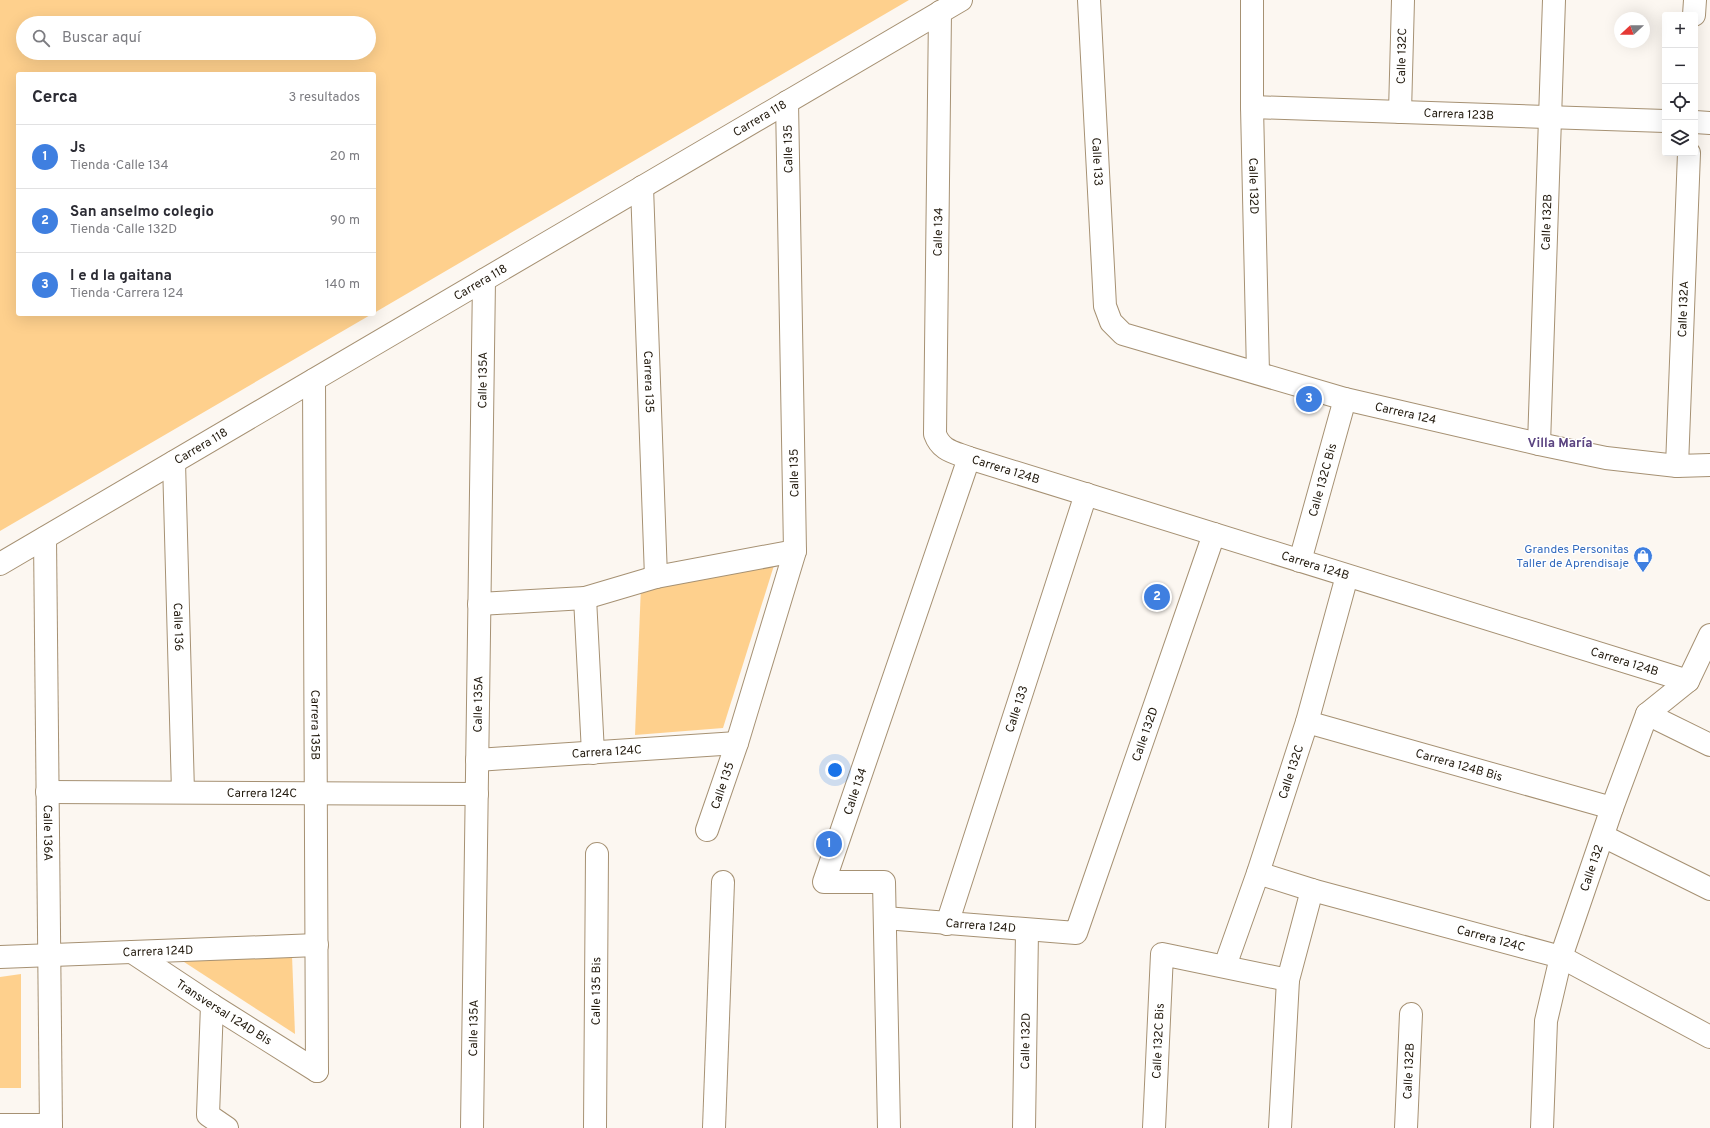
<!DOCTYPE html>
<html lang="es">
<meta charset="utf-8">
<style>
:root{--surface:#fff;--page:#f7f7f7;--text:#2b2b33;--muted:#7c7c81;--line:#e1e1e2;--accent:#7642ba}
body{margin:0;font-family:Overpass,sans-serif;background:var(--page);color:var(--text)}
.controls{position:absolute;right:12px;top:12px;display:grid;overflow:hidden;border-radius:4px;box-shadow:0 4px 16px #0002}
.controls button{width:36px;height:36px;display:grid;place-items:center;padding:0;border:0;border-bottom:1px solid var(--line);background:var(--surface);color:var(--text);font:20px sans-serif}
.compass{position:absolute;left:1614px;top:12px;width:36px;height:36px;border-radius:50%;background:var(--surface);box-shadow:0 4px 16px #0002;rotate:249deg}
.you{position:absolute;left:835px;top:770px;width:14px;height:14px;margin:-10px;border:3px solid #fff;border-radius:50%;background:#1a73e8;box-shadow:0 0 0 6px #1a73e833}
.badge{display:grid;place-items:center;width:26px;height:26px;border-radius:50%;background:var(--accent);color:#fff;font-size:13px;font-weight:700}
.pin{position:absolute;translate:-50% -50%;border:2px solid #fff;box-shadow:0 1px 4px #0006}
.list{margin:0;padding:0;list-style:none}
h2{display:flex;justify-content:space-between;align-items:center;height:52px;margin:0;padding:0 16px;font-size:17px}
h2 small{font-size:13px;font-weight:400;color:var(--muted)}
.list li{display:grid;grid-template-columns:26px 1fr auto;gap:12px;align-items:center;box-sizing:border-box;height:64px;padding:0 16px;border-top:1px solid var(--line)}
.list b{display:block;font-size:15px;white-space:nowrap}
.list p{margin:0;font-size:13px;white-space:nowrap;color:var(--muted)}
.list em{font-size:13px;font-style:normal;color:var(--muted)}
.icon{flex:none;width:22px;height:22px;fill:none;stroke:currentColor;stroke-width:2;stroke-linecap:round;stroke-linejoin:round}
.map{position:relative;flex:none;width:1710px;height:1128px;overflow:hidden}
.search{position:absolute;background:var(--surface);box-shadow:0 4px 16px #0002;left:16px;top:16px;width:360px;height:44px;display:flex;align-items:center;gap:10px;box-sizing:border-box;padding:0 14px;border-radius:22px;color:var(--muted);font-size:15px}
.panel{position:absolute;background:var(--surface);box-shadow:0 4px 16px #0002;left:16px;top:72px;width:360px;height:244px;border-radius:4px}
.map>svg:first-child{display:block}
</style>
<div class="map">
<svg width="1710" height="1128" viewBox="0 0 1710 1128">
<rect width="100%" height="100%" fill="#fcf7f1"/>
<!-- green -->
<g fill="#fed08d" fill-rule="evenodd">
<path d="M 0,0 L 909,0 L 374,313 L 374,74 L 18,74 L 18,314 L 372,314 L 0,531 ZM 23,23 L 369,23 L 369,53 L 23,53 Z"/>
<path d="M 776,559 L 723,728 L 635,735 L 641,586 Z"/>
<path d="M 292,955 L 295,1034 L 181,960 Z"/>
<path d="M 21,974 L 21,1088 L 0,1088 L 0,977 Z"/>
</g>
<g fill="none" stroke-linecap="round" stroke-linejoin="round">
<defs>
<g id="minor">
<path id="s1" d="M 1089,0 L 1105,306 L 1111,322 L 1123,334 L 1345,399 L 1539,444 L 1606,458 L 1677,466 L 1710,465"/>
<path id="s2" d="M 1252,0 L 1252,107 L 1258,373"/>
<path id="s3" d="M 940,12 L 935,434 C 941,451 954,452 969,458 L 1688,681"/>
<path d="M 1694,15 L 1695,0"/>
<path id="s4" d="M 1252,107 L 1665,121"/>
<path id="s5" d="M 1400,112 L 1403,0"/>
<path d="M 1695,122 L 1710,123"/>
<path id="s6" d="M 642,187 L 656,577"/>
<path id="s7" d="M 314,380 L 317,1071"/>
<path id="s8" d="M 1539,444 L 1554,0"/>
<path id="s9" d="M 174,462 L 183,792"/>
<path id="s10" d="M 1677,466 L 1689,153"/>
<path id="s11" d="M 45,538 L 51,1128"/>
<path id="s12" d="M 1300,561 L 1345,399"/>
<path id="s13" d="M 0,564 L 961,0"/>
<path d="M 585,598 L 593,753"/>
<path d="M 479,604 L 585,598 L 656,577 L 795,551"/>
<path d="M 1647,714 L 1710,745"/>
<path id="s14" d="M 1307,722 L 1612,808"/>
<path id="s15" d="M 477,760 L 737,743"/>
<path id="s16" d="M 47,792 L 477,794"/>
<path id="s17" d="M 707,830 L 737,743 L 795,551 L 787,102"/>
<path d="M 1603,836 L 1710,889"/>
<path id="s18" d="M 1258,873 L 1312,890 L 1561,957 L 1710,1037"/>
<path id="s19" d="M 885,918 L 1076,933 L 1214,534"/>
<path id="s20" d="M 947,924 L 1086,494"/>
<path id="s21" d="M 132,952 L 212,1005 L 317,1071"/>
<path id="s22" d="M 0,957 L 317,945"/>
<path id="s23" d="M 1225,966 L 1258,873 L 1307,722 L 1347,576"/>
<path d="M 212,1005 L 208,1115 L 227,1128"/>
<path d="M 0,1125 L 51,1125"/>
<path id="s24" d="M 472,1128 L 484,280"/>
<path id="s25" d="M 595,1128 L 597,854"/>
<path d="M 714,1128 L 723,882"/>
<path id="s26" d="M 889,1128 L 884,882 L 824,882 L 969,458"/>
<path id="s27" d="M 1024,1128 L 1027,931"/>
<path id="s28" d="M 1154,1128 L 1162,954 L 1288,980"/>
<path d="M 1280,1128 L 1288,980 L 1312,890"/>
<path id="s29" d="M 1406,1128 L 1411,1014"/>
<path id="s30" d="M 1542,1128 L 1546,1021 L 1561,957 L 1612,808 L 1647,714 L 1688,681 L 1710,635"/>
</g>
</defs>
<!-- minor casing -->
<use href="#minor" stroke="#a69173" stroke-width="24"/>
<!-- minor -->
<use href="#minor" stroke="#fff" stroke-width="22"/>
</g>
<!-- icons -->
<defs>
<symbol id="shop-pin" viewBox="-11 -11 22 30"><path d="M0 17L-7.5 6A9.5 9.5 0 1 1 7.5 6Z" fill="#3f7fe0" stroke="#fff"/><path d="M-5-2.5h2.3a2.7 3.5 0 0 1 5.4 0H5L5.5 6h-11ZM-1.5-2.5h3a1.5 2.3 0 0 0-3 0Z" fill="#fff"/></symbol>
</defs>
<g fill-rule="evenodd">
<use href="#shop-pin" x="1632" y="545" width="22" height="30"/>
</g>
<g text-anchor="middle" stroke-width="3" stroke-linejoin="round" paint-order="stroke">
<!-- street labels -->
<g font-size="12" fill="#21190d" stroke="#fff">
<text dy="4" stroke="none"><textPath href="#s5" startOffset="56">Calle 132C</textPath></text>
<text dy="4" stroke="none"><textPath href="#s4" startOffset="207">Carrera 123B</textPath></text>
<text dy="4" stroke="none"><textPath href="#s13" startOffset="881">Carrera 118</textPath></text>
<text transform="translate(788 149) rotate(-91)" y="4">Calle 135</text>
<text dy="4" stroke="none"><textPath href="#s1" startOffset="162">Calle 133</textPath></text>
<text dy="4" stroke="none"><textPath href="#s2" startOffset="186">Calle 132D</textPath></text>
<text dy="4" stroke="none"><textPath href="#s8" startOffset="222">Calle 132B</textPath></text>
<text transform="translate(938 232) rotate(-89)" y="4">Calle 134</text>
<text dy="4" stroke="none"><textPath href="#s13" startOffset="557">Carrera 118</textPath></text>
<text dy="4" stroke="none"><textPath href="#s10" startOffset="157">Calle 132A</textPath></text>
<text dy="4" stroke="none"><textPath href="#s24" startOffset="748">Calle 135A</textPath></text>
<text dy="4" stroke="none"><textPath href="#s6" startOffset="195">Carrera 135</textPath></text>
<text dy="4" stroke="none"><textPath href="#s1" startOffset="634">Carrera 124</textPath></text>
<text dy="4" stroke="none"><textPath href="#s13" startOffset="233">Carrera 118</textPath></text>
<text dy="4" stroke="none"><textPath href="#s3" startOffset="504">Carrera 124B</textPath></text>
<text transform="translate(794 473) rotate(-91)" y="4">Calle 135</text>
<text dy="4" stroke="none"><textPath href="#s12" startOffset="84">Calle 132C Bis</textPath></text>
<text dy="4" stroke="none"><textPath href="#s3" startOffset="828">Carrera 124B</textPath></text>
<text dy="4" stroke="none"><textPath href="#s9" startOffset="165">Calle 136</textPath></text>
<text dy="4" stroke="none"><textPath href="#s3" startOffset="1152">Carrera 124B</textPath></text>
<text dy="4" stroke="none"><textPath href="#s24" startOffset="424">Calle 135A</textPath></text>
<text dy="4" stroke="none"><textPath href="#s20" startOffset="226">Calle 133</textPath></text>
<text dy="4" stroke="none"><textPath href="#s7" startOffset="345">Carrera 135B</textPath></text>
<text dy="4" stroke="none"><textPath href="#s19" startOffset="402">Calle 132D</textPath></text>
<text dy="4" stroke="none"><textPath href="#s15" startOffset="130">Carrera 124C</textPath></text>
<text dy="4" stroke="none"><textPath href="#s14" startOffset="158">Carrera 124B Bis</textPath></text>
<text dy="4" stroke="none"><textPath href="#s23" startOffset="205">Calle 132C</textPath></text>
<text dy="4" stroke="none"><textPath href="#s17" startOffset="47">Calle 135</textPath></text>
<text dy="4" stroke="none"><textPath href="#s26" startOffset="402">Calle 134</textPath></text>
<text dy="4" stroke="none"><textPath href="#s16" startOffset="215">Carrera 124C</textPath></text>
<text dy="4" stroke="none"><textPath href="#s11" startOffset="295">Calle 136A</textPath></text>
<text dy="4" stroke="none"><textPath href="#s30" startOffset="267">Calle 132</textPath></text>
<text dy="4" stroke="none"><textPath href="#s19" startOffset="96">Carrera 124D</textPath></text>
<text dy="4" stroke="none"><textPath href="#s18" startOffset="242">Carrera 124C</textPath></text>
<text dy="4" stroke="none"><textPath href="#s22" startOffset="158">Carrera 124D</textPath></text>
<text dy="4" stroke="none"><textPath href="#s25" startOffset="137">Calle 135 Bis</textPath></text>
<text dy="4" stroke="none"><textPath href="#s21" startOffset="110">Transversal 124D Bis</textPath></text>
<text dy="4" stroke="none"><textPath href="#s24" startOffset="100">Calle 135A</textPath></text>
<text dy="4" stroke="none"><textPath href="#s27" startOffset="87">Calle 132D</textPath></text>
<text dy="4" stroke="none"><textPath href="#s28" startOffset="87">Calle 132C Bis</textPath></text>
<text dy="4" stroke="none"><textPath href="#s29" startOffset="57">Calle 132B</textPath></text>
</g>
<!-- shop labels -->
<g font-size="12" fill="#366cbe" stroke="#fff" text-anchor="end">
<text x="1629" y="553">Grandes Personitas<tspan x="1629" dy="14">Taller de Aprendisaje</tspan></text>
</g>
<!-- neighbourhood labels -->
<g font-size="13" font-weight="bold" fill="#5b4481" stroke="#fff">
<text x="1560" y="447">Villa María</text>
</g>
</g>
</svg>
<div class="controls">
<button>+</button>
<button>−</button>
<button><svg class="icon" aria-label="locate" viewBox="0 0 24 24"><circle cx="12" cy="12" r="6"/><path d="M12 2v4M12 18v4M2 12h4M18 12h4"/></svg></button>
<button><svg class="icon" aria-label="layers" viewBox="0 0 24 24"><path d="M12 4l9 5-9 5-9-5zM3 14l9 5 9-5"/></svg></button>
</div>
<svg class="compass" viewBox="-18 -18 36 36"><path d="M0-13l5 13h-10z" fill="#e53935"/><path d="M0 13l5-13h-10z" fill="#7c7c81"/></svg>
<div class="you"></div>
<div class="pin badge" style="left:829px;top:844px;background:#3f7fe0">1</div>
<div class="pin badge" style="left:1157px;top:597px;background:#3f7fe0">2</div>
<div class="pin badge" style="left:1309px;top:399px;background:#3f7fe0">3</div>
<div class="search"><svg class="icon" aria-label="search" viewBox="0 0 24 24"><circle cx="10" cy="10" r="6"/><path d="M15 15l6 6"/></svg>Buscar aquí</div>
<section class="panel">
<h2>Cerca<small>3 resultados</small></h2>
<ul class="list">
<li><span class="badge" style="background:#3f7fe0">1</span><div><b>Js</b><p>Tienda · Calle 134</p></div><em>20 m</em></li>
<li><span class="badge" style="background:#3f7fe0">2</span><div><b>San anselmo colegio</b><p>Tienda · Calle 132D</p></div><em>90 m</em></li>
<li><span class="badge" style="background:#3f7fe0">3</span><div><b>I e d la gaitana</b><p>Tienda · Carrera 124</p></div><em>140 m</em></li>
</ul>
</section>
</div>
